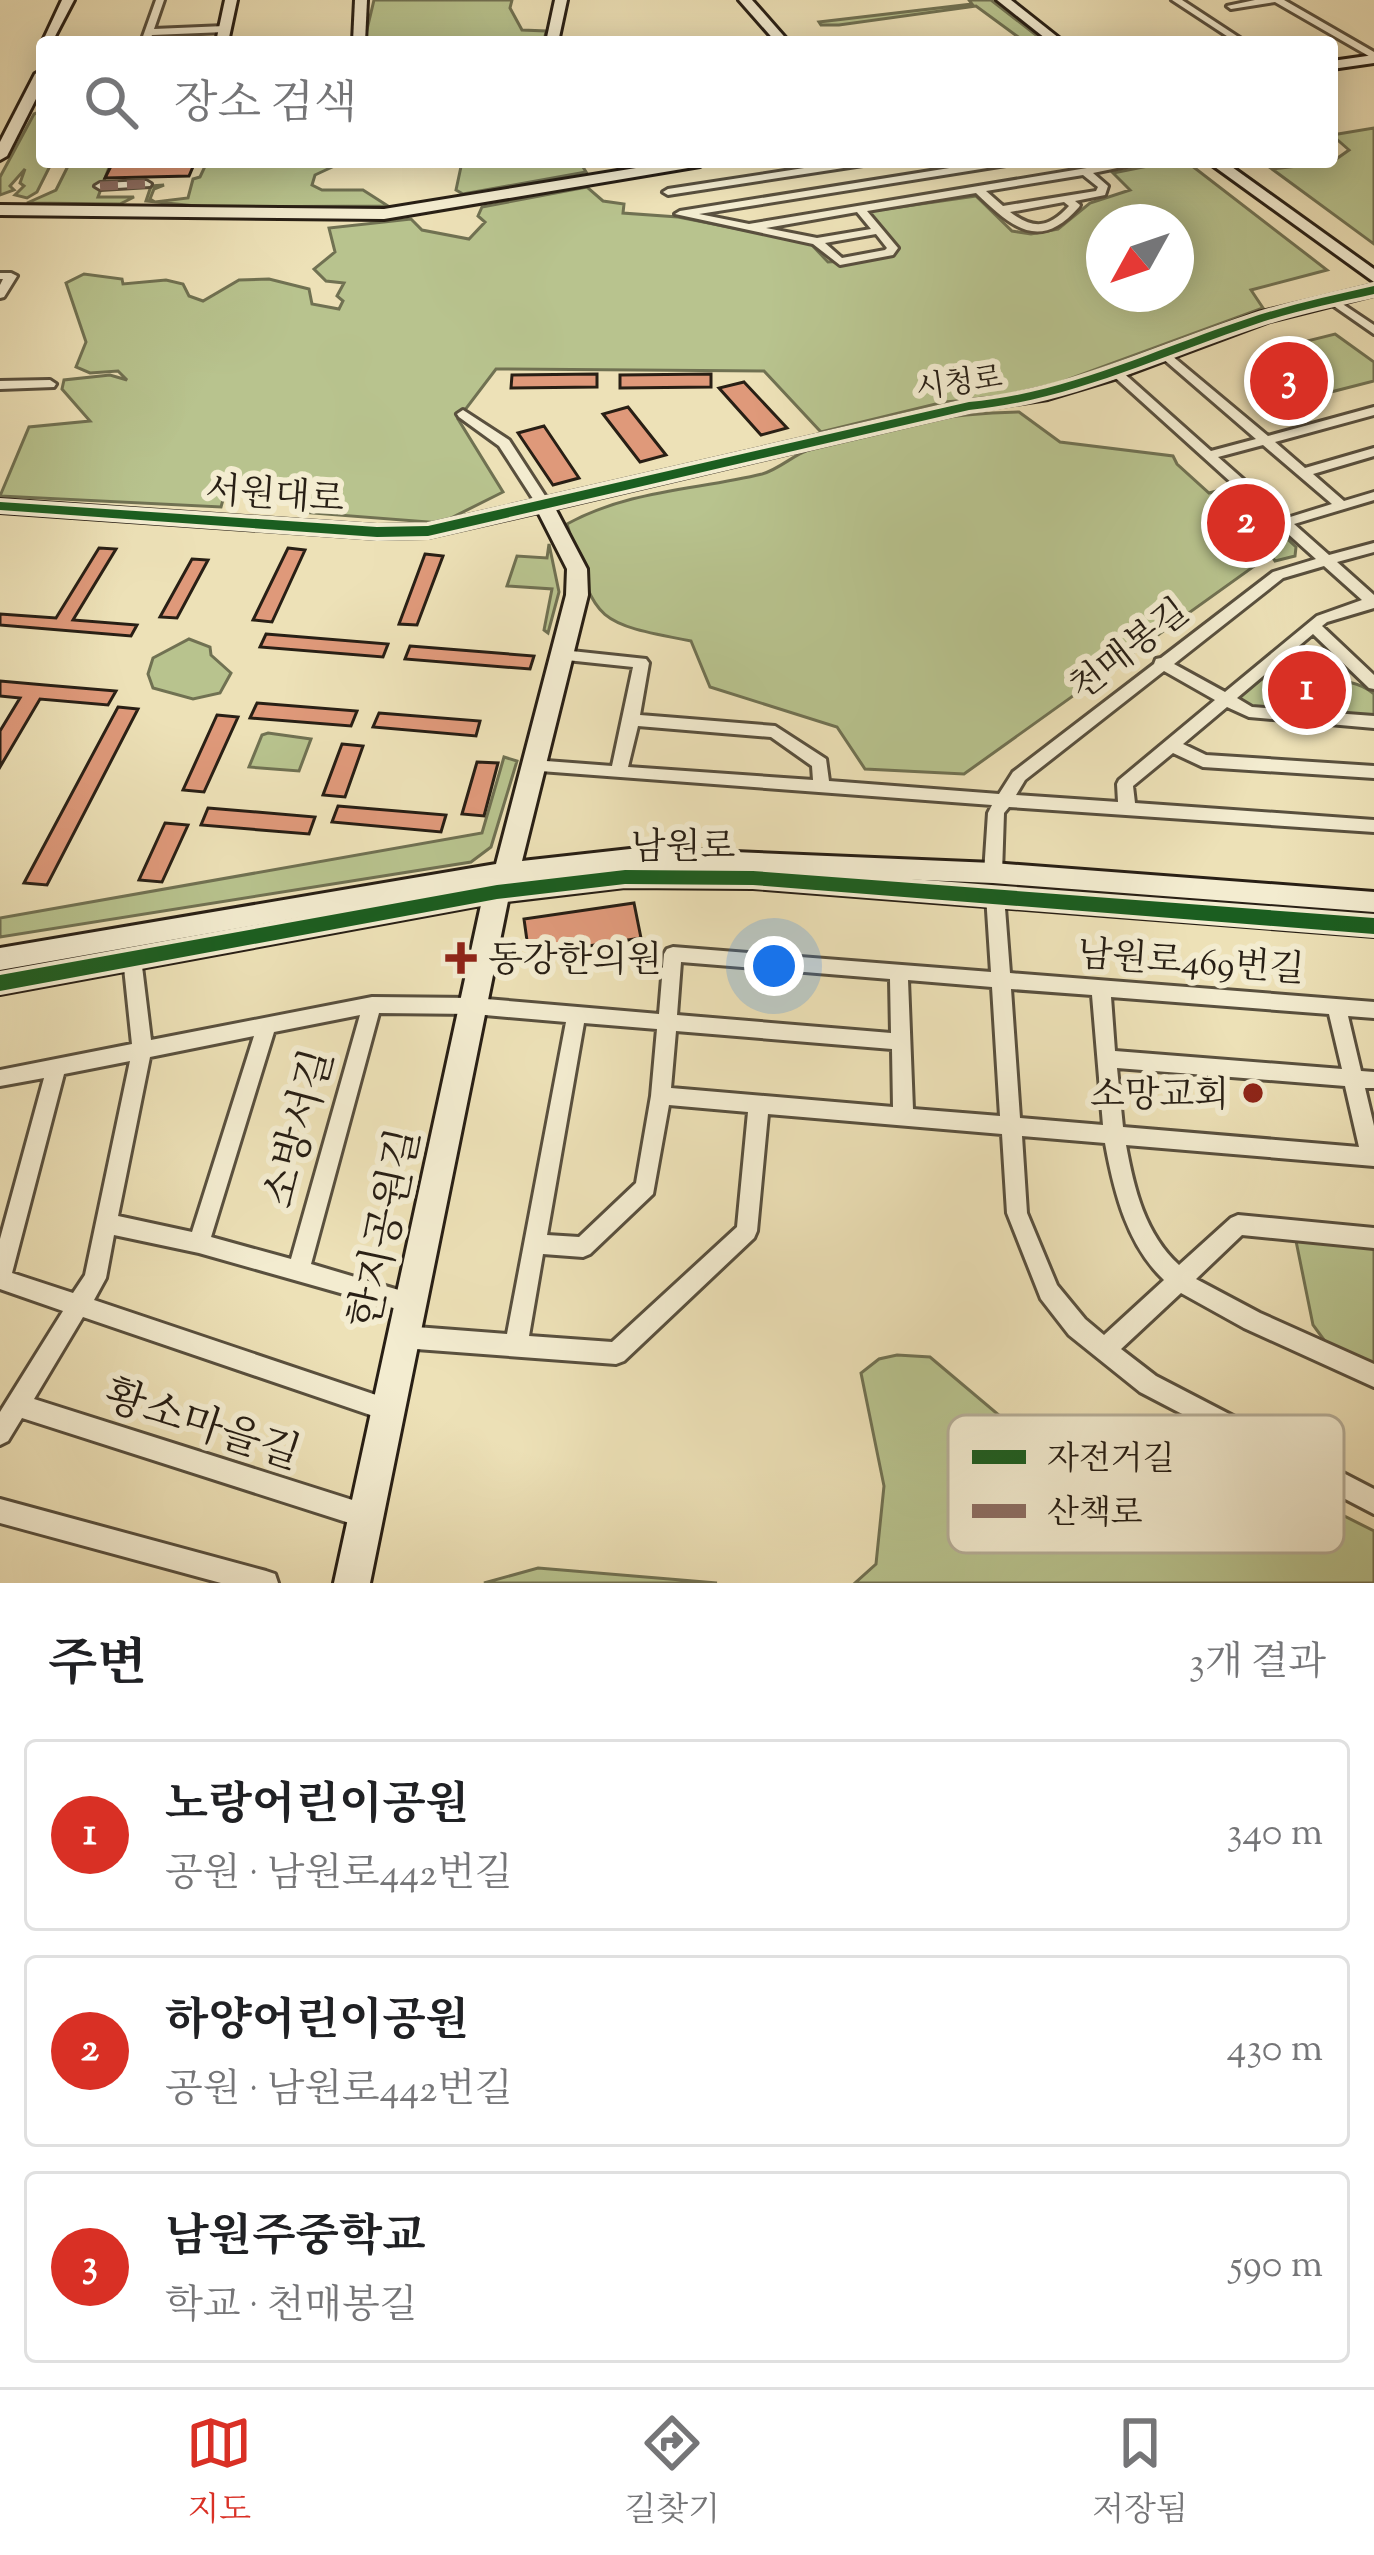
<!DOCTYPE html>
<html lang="ko">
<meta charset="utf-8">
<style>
:root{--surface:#fff;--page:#f6f6f6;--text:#202124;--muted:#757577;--line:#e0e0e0;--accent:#d93025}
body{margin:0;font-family:"Sorts Mill Goudy","Noto Serif KR",serif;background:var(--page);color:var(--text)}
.compass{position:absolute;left:1086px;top:204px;width:108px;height:108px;border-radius:50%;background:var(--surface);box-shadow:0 6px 30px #0003;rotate:230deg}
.you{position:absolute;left:774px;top:966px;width:42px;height:42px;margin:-30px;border:9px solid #fff;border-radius:50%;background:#1a73e8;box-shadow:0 0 0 18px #1a73e833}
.badge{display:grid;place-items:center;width:78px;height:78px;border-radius:50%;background:var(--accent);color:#fff;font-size:39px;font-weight:700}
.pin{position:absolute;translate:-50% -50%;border:6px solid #fff;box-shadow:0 3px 12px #0006}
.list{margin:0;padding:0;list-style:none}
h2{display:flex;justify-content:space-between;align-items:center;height:156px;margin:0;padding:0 48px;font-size:51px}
h2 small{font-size:39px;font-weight:400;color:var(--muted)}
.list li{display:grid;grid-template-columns:78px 1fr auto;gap:36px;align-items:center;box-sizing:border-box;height:192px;margin:0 24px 24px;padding:0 24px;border:3px solid var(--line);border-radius:12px}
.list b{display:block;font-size:45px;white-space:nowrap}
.list p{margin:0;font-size:39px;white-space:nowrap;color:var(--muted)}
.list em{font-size:39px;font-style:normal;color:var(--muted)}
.icon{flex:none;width:66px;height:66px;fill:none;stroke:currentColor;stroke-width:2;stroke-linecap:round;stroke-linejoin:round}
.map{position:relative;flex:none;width:1374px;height:1583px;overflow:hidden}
.search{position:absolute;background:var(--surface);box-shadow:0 6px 30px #0003;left:36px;right:36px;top:36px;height:132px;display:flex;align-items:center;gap:30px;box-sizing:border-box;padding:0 42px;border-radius:12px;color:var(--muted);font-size:45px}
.sheet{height:804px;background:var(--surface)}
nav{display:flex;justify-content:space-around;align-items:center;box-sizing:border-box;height:168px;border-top:3px solid var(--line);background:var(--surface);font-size:33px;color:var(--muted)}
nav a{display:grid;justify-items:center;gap:6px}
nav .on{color:var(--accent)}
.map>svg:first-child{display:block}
</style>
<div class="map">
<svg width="1374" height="1583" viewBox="0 0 1374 1583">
<rect width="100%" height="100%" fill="#ede1b7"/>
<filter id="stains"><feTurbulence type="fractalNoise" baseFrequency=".00167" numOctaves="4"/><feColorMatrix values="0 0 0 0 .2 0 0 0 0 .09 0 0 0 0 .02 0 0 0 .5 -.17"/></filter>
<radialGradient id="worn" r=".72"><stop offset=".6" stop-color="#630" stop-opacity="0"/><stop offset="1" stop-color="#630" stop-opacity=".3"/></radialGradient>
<!-- green -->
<g fill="#b8c38e" stroke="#707152" stroke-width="3" fill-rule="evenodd">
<path d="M 374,0 L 512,0 L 510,8 L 522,30 L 546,31 L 544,42 L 364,42 Z"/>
<path d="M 969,0 L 991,0 L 1045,42 L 1025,42 L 976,6 L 839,25 L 821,25 L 819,22 L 972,4 Z"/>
<path d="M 42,111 L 42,140 L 37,147 L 42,141 L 42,162 L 52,162 L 37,192 L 27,198 L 15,195 L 24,186 L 20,183 L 25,169 L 10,186 L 14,190 L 0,195 L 0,177 L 34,114 Z"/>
<path d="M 1374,128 L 1374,244 L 1272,169 L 1332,162 L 1349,150 L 1332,135 Z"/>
<path d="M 70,162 L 111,162 L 98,197 L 134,197 L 120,204 L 27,203 L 56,190 Z"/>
<path d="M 207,162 L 343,162 L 315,175 L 312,185 L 322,190 L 363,190 L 388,206 L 206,207 L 146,201 L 151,186 L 164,185 L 154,189 L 150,199 L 155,202 L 188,198 L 193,179 L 200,177 Z"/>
<path d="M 462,162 L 580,162 L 586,172 L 463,194 L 456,190 Z"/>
<path d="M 1168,162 L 1187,162 L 1327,270 L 1251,290 L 1263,308 L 1056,384 L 1008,397 L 944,402 L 821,432 L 764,371 L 496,369 L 458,419 L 503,492 L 441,523 L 299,512 L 306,480 L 228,482 L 221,507 L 0,496 L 29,427 L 90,421 L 62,389 L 64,380 L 110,375 L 127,380 L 118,371 L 90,373 L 76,367 L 86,342 L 66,283 L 84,274 L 122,279 L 123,284 L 166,280 L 183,284 L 189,296 L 203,301 L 239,280 L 269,279 L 309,289 L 312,304 L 339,309 L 343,301 L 337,296 L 344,283 L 326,281 L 314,269 L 335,252 L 329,228 L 411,219 L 422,230 L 469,239 L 485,222 L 478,216 L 482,207 L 587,187 L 603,201 L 624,204 L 623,213 L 678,217 L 810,243 L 828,262 L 862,260 L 896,247 L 865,212 L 976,196 L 1012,231 L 1031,234 L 1058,229 L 1090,203 L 1130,190 L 1113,173 ZM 1104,222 L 1176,222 L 1176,294 L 1104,294 Z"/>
<path d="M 1335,334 L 1374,362 L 1374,381 L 1323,394 L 1267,351 Z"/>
<path d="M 1019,412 L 1060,442 L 1173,456 L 1177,464 L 1209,493 L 1232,487 L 1296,547 L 1295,556 L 1275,561 L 1264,544 L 1235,526 L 1260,562 L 964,774 L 865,769 L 837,727 L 710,687 L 691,641 C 590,622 596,621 567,524 C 629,490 696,490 762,474 C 780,469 794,454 811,449 C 878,426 948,413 1019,412 Z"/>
<path d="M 549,544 L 559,592 L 548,633 L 544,630 L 552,589 L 507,586 L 517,556 L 547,558 Z"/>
<path d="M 189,639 L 210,647 L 211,655 L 231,673 L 220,693 L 193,699 L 153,688 L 148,674 L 153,658 Z"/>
<path d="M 1272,668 C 1303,686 1348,671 1374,694 L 1374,717 L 1247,708 L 1236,697 Z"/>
<path d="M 268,733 L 311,739 L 299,771 L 249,767 L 262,735 Z"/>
<path d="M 504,757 L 517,761 L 491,847 L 471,862 L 0,937 L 0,918 L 482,833 Z"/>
<path d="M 1296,1241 L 1374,1248 L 1374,1368 L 1327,1344 L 1313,1325 Z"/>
<path d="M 897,1355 L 930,1357 L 1155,1547 L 1208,1447 L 1374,1531 L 1374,1583 L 855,1583 L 876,1564 L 884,1486 L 861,1373 L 879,1359 Z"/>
<path d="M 538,1568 L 717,1583 L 484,1583 Z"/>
</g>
<!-- building -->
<g fill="#df997a" stroke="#281f15" stroke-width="3">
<path d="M 113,162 L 195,162 L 189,176 L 105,178 Z"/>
<path d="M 597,374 L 597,387 L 511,388 L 512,375 Z"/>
<path d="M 711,374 L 711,387 L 620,388 L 620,375 Z"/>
<path d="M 744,382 L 787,428 L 761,435 L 719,388 Z"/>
<path d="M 628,407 L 666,455 L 640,462 L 603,414 Z"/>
<path d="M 544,426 L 579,478 L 553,485 L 518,433 Z"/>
<path d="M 99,548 L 116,549 L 73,620 L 137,625 L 131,636 L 0,625 L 0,614 L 56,618 Z"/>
<path d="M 288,548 L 305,550 L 272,622 L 253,620 Z"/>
<path d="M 425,554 L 443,556 L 417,625 L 399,624 Z"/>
<path d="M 192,559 L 208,560 L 177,618 L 160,617 Z"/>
<path d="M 266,634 L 388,644 L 383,657 L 260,647 Z"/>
<path d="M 410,646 L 534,656 L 530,669 L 405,659 Z"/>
<path d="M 0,681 L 45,685 L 116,691 L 108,705 L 40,699 L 0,767 L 0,731 L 20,698 L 0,696 Z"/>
<path d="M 257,703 L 357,711 L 351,726 L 250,718 Z"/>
<path d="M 118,707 L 138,709 L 47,885 L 24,883 Z"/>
<path d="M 379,713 L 480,721 L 476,736 L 373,727 Z"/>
<path d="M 217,715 L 238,717 L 204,792 L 183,790 Z"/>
<path d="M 342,744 L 363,746 L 345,797 L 323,795 Z"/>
<path d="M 477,762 L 498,763 L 484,816 L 462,814 Z"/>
<path d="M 338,806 L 446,815 L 441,832 L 332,822 Z"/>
<path d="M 208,808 L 315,817 L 309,834 L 201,825 Z"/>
<path d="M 165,823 L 188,825 L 162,882 L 139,880 Z"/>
<path d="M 634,903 L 641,938 L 529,955 L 524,919 Z"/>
</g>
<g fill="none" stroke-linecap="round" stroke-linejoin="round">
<defs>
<g id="street">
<path d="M 156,0 L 164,0 L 154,29 L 225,26 L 229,29 L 225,32 L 152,35 L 149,42 L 141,42 Z"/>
<path d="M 1172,0 L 1182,0 L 1246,42 L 1236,42 Z"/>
<path d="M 1255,0 L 1284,0 L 1374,52 L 1374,59 L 1275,2 L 1231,9 L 1227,6 Z"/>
<path d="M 843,162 L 868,162 L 863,165 L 668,195 L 663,192 L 668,189 Z"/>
<path d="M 987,162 L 1011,162 L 1006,165 L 699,214 L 749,224 L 1123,162 L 1146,162 L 1093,173 L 1108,186 L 1105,195 L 1075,201 L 1080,205 L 1079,207 C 1039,253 1011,226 976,193 L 867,211 L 898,248 L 893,255 L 840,265 L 813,244 L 675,214 L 680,211 ZM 1083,175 L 1098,187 L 1096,191 L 1003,206 L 986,191 ZM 1064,202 L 1069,206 C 1049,228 1034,230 1010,212 ZM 857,212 L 871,229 L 817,238 L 766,228 ZM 876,234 L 887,248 L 885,250 L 842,258 L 825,243 Z"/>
<path d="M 146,181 L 151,184 L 150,186 L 100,189 L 95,186 L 100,183 Z"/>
<path d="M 0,273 L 11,273 L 17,276 L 4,297 L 0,298 L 0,285 L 3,279 L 0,279 Z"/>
<path d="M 1332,297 L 1374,325 L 1374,334 L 1328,302 L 1328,298 Z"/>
<path d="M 1165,350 L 1268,436 L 1374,407 L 1374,415 L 1275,442 L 1305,468 L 1374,448 L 1374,456 L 1313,474 L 1344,501 L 1374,492 L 1374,500 L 1294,524 L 1329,555 L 1374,543 L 1374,552 L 1337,562 L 1374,595 L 1374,608 L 1327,622 L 1322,626 L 1374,675 L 1374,689 L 1369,688 L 1313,634 L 1237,698 L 1252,707 L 1374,716 L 1374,728 L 1249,717 L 1227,707 L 1183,744 L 1206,755 L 1374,766 L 1374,778 L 1203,767 L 1173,753 L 1133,786 L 1135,803 L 1374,820 L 1374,832 L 1009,807 L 1004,813 L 1002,873 L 999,878 L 987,878 L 984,873 L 988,813 L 992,805 L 527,770 L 525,766 L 533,760 L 612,766 L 633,667 L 557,659 L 554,655 L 557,651 L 562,650 L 646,659 L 649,663 L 640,715 L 775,726 L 826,759 L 829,781 L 999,794 L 1013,772 L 1154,664 L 1156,659 L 1161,658 L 1273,572 L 1316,559 L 1109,372 L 1115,368 L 1119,369 L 1211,451 L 1256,439 L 1161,357 L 1159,354 ZM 1263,445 L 1332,504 L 1287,518 L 1218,457 ZM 1324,566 L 1362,600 L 1317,616 L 1225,692 L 1174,664 L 1283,578 ZM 1164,671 L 1215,700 L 1119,780 L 1117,784 L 1118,802 L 1016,795 L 1025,780 ZM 638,726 L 771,737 L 812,766 L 813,780 L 628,767 Z"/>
<path d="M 50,380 L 56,384 L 54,387 L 0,389 L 0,381 Z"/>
<path d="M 463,410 L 509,440 L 551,505 L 549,508 L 539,508 L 499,446 L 459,417 L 457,414 Z"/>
<path d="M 995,888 L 1001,890 L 1004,895 L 1010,973 L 1374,1002 L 1374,1018 L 1348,1016 L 1361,1071 L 1374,1072 L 1374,1088 L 1365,1088 L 1374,1126 L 1374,1166 L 1126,1145 C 1134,1189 1145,1234 1179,1265 L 1231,1218 L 1238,1215 L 1374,1228 L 1374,1248 L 1242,1235 L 1196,1279 L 1260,1313 L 1374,1364 L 1374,1387 L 1244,1328 L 1181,1293 L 1121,1349 L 1156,1376 L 1374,1489 L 1374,1514 L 1140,1392 L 1069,1335 L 1041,1299 L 1007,1213 L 1002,1134 L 768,1114 L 757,1231 L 754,1238 L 624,1361 L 616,1364 L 403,1348 L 395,1345 L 392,1337 L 395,1329 L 403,1326 L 507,1334 L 566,1022 L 474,1014 L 379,1013 L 311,1264 L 419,1296 L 422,1303 L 419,1310 L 411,1313 L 199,1253 L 114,1235 L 106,1278 L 94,1300 L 388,1399 L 396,1402 L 399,1410 L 396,1418 L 388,1421 L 83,1317 L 34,1399 L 365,1504 L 373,1508 L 377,1516 L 373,1524 L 365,1528 L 22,1418 L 8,1441 L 0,1445 L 0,1412 L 63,1311 L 0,1289 L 0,1239 L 44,1078 L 0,1086 L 0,1070 L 132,1044 L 123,958 L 126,953 L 132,951 L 138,953 L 141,958 L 151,1040 L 372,997 L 474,998 L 659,1014 L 664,954 L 667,949 L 673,947 L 991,972 L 986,895 L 989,890 ZM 681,962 L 890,979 L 891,1033 L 677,1015 ZM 908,980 L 992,987 L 1000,1116 L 913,1109 ZM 1011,989 L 1092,995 L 1103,1125 L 1020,1118 ZM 1111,997 L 1329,1014 L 1342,1069 L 1115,1051 ZM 360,1015 L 291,1259 L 211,1237 L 274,1032 ZM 584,1023 L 657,1029 L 651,1096 L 636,1183 L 579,1237 L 547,1235 ZM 676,1031 L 892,1049 L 893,1107 L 671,1088 ZM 254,1036 L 192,1232 L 118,1216 L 150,1057 ZM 130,1061 L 85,1275 L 73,1293 L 12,1273 L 64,1074 ZM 1117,1068 L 1345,1086 L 1359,1147 L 1123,1127 ZM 669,1105 L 748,1112 L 737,1227 L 612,1342 L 529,1336 L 543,1254 L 583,1257 L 590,1254 L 653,1194 ZM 1022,1136 L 1105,1143 C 1114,1192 1127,1245 1164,1280 L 1104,1335 L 1085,1319 L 1057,1285 L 1027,1213 Z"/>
<path d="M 0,1499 L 266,1571 L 275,1574 L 278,1583 L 221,1583 L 0,1523 Z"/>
</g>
<g id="secondary">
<path d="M 62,0 L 74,0 L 52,42 L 41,45 Z"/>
<path d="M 225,0 L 237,0 L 228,42 L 216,42 Z"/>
<path d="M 355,0 L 367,0 L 365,42 L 353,42 Z"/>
<path d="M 555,0 L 567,0 L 558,42 L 546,42 Z"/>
<path d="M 739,0 L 752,0 L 789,42 L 776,42 Z"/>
<path d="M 997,0 L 1011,0 L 1064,42 L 1050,42 Z"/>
<path d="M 1374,55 L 1374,63 L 1332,69 L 1332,61 Z"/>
<path d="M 42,70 L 42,87 L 7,156 L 0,160 L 0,142 L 35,74 Z"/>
<path d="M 673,162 L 707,162 L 700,166 L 384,219 L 0,215 L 0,205 L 384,209 Z"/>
<path d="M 1208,162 L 1225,162 L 1374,269 L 1374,282 Z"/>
<path d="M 1374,285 L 1374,295 L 1270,321 L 1118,378 L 1048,399 L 969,411 L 555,508 L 587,569 L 588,595 L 522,861 L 639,848 L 993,863 L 1374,892 L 1374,912 L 993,883 L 876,878 L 1374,916 L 1374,936 L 753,888 L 625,887 L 508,901 L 370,1583 L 334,1583 L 481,905 L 0,994 L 0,972 L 319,914 L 0,970 L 0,948 L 496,864 L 566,595 L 567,569 L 538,512 L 428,537 L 377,538 L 0,512 L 0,500 L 377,526 L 428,525 L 969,401 L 1006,397 L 1071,382 L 1258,313 Z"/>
</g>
</defs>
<!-- street casing -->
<use href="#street" stroke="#59503e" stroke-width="6"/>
<!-- secondary casing -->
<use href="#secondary" stroke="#281f15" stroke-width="6"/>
<!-- street -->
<use href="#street" fill="#f3ecd0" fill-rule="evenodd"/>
<!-- secondary -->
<use href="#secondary" fill="#f3ecd0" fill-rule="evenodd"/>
<!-- quiet -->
<path stroke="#8d6e63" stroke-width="9" stroke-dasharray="18 9" stroke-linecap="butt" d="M 100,186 L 146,184"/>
<defs>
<g id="cycleway">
<path d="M 1374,286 L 1374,294 C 1334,303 1294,311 1256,324 C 1160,356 1071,400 969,410 L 428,536 L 377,537 L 0,510 L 0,502 L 377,527 L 428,526 L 969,402 C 1068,393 1153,350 1247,319 C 1288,305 1331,296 1374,286 Z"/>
<path d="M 625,870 L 753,871 L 1374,918 L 1374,934 L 753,885 L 625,884 L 497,899 L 0,991 L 0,975 L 497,885 Z"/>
</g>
</defs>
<!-- cycleway casing -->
<use href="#cycleway" stroke="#f3ecd0" stroke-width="8"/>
<!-- cycleway -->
<use href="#cycleway" fill="#1b5e20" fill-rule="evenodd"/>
</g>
<!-- markers -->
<g fill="#8f2418" stroke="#f3ecd0" stroke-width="4.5">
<path d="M455 940h12v12h12v12h-12v12h-12v-12h-12v-12h12z"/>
<circle cx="1253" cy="1093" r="12"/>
</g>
<g text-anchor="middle" stroke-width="12" stroke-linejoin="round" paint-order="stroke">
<!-- far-street labels -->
<g font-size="30" fill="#281f15" stroke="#f3ecd0">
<text transform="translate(959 382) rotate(-8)" y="10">시청로</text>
</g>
<!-- street labels -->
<g font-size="36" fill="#281f15" stroke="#f3ecd0">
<text transform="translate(275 493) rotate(4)" y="13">서원대로</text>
<text transform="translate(1128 648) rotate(-38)" y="13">천매봉길</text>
<text x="683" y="858">남원로</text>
<text transform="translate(1191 960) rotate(4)" y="13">남원로469번길</text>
</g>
<!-- poi labels -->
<g font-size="36" fill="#281f15" stroke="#f3ecd0" text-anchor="start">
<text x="488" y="971">동강한의원</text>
<text x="1229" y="1106" text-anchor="end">소망교회</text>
</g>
<!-- near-street labels -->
<g font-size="42" fill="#281f15" stroke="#f3ecd0">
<text transform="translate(297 1128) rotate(-75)" y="15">소방서길</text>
<text transform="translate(383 1228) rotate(-78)" y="15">한지공원길</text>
<text transform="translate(203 1423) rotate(18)" y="15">황소마을길</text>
</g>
</g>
<!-- legend -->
<rect x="948" y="1415" width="396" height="138" rx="18" fill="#f3ecd0" stroke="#b6ae98" stroke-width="3"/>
<rect x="972" y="1450" width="54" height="14" fill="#1b5e20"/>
<rect x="972" y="1504" width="54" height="14" fill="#8d6e63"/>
<g font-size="33" fill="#281f15">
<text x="1047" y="1469">자전거길</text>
<text x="1047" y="1523">산책로</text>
</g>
<rect width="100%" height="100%" filter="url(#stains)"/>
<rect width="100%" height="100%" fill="url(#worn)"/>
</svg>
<svg class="compass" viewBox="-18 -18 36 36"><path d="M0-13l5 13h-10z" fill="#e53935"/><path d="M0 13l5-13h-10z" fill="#757577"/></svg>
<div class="you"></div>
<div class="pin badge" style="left:1307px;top:690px">1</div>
<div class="pin badge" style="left:1246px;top:523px">2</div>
<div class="pin badge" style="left:1289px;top:381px">3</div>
<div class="search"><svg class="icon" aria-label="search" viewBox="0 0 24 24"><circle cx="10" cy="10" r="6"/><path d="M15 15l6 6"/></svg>장소 검색</div>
</div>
<section class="sheet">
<h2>주변<small>3개 결과</small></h2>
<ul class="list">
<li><span class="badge">1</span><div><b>노랑어린이공원</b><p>공원 · 남원로442번길</p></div><em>340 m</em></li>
<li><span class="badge">2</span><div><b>하양어린이공원</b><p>공원 · 남원로442번길</p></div><em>430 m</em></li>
<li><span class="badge">3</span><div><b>남원주중학교</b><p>학교 · 천매봉길</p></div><em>590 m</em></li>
</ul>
</section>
<nav>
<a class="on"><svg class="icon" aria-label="map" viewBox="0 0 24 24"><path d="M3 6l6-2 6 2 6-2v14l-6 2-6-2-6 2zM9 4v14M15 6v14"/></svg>지도</a>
<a><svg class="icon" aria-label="directions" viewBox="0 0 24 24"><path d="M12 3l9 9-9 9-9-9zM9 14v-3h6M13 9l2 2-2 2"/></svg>길찾기</a>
<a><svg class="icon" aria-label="saved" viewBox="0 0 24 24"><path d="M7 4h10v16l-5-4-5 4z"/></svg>저장됨</a>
</nav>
